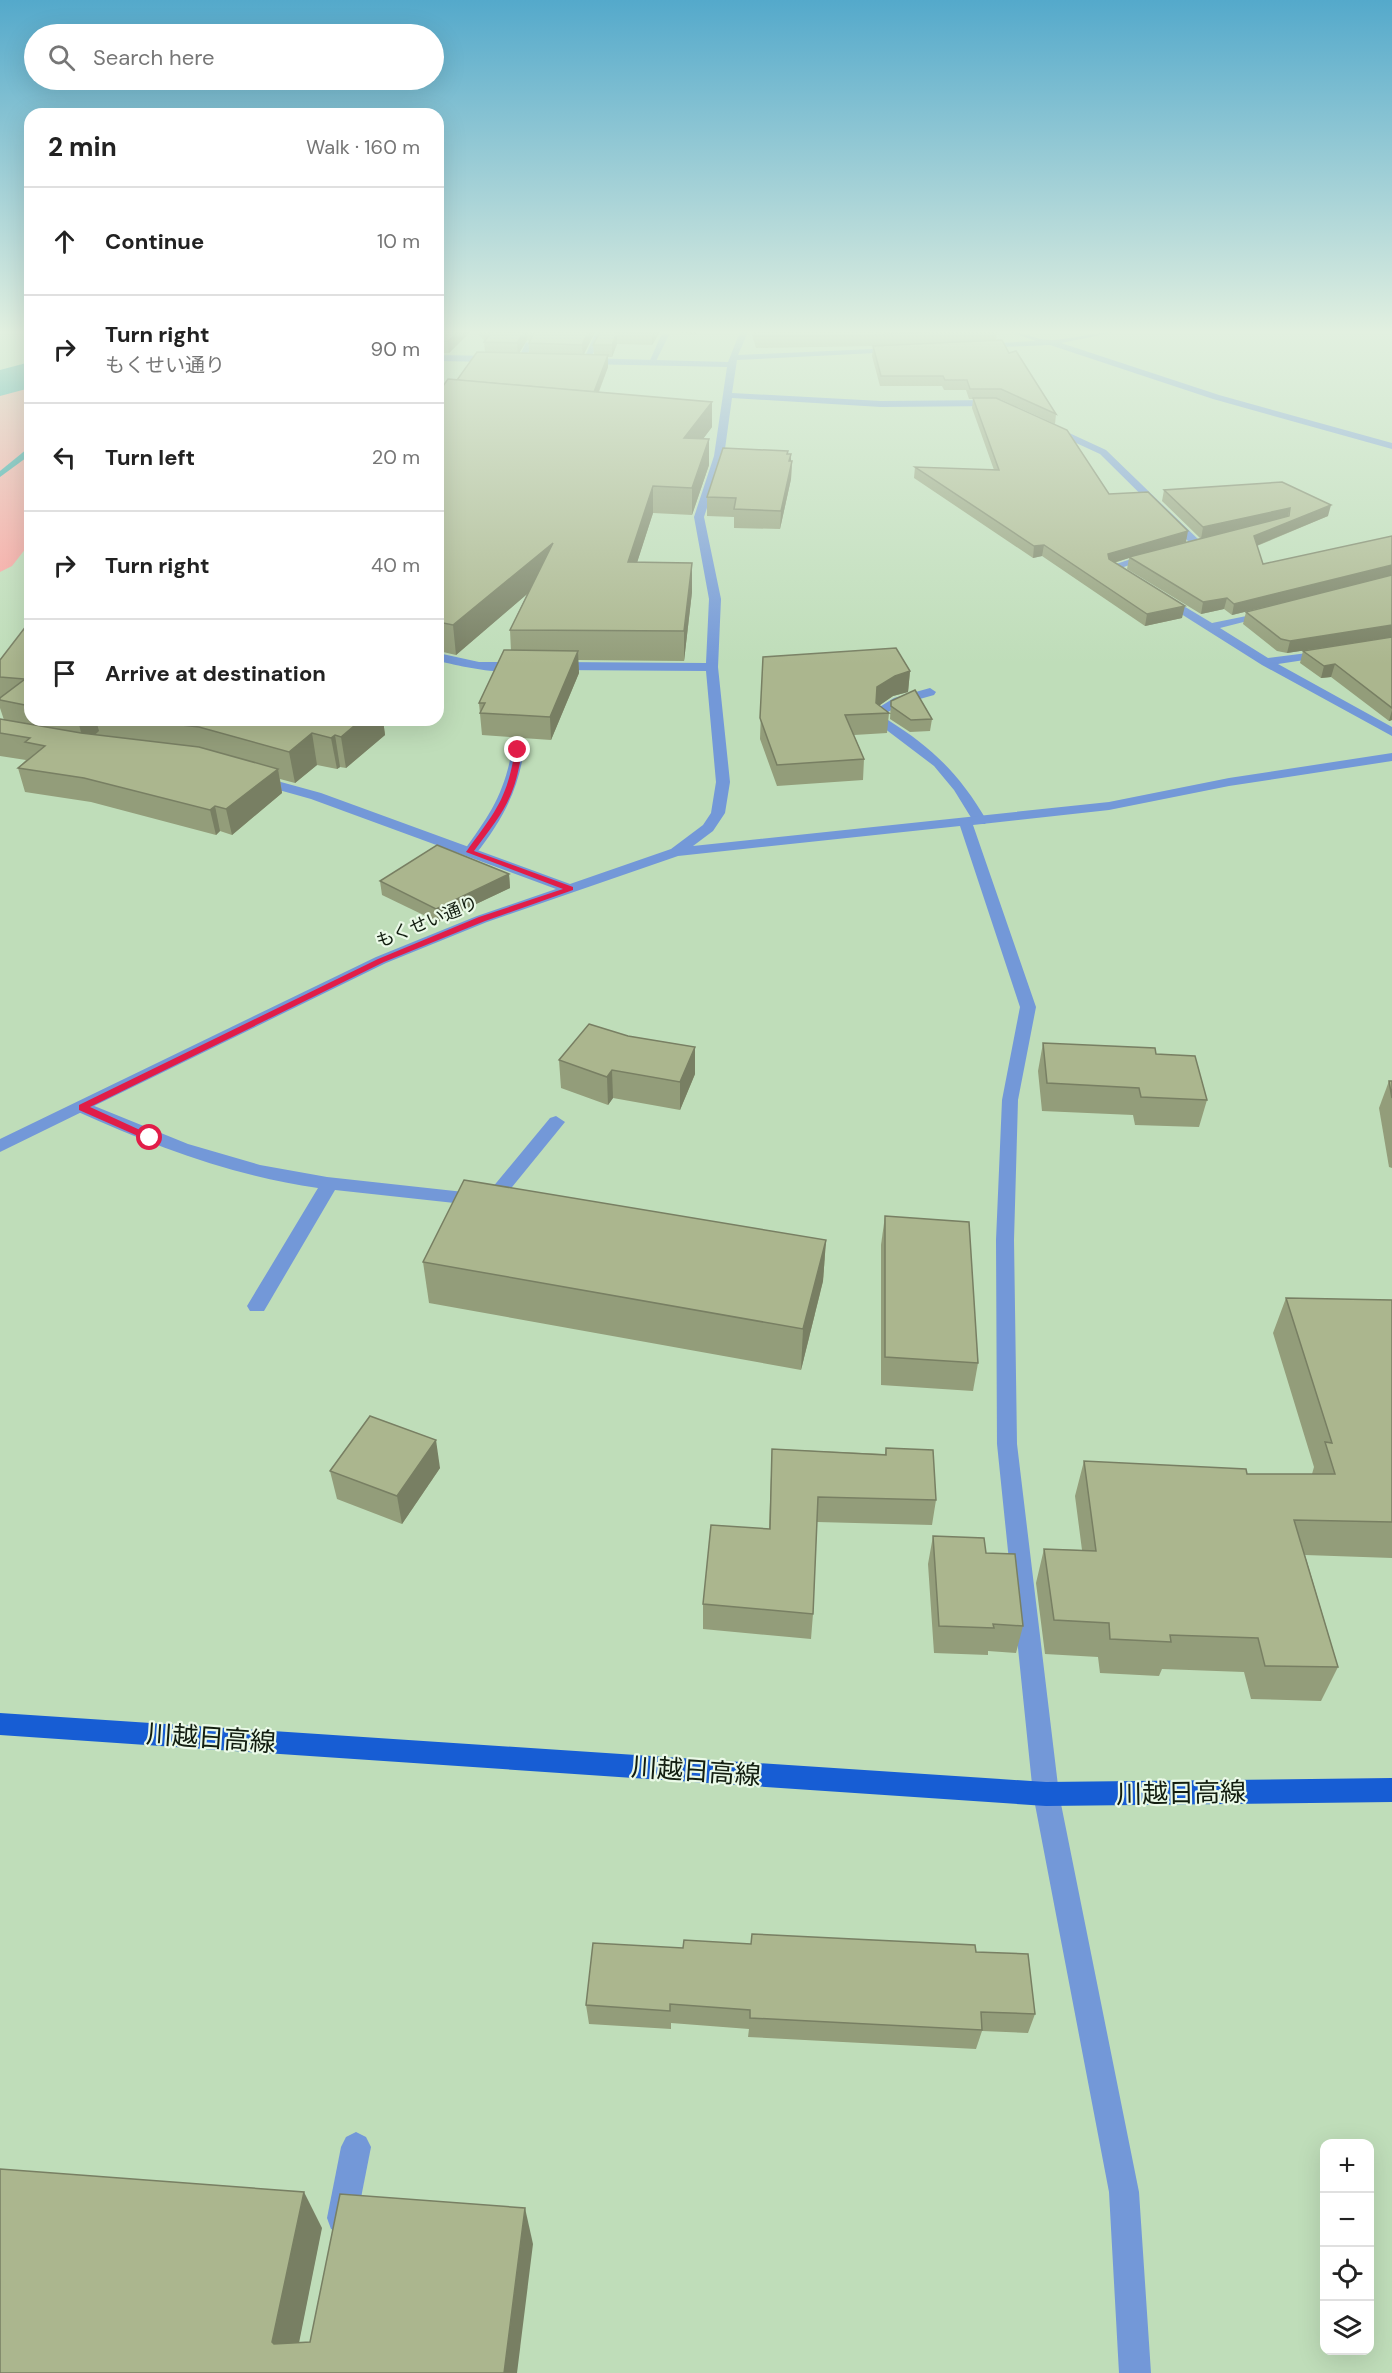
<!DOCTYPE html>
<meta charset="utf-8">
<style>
:root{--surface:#fff;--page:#f2f2f2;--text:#222;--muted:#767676;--line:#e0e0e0}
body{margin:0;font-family:"DM Sans","Noto Sans JP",sans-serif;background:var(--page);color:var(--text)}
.controls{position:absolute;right:18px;bottom:18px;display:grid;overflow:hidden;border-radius:12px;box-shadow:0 6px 24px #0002}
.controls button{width:54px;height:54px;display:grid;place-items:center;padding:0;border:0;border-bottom:2px solid var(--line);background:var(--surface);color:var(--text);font:30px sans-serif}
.stop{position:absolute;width:18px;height:18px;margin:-14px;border:4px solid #e11d48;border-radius:50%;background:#fff}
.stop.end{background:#e11d48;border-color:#fff;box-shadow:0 2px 6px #0008}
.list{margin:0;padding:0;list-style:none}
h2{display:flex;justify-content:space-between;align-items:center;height:78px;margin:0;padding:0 24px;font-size:26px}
h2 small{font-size:20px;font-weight:400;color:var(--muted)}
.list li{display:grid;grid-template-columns:39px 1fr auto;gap:18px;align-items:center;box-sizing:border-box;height:108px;padding:0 24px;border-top:2px solid var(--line)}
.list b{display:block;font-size:22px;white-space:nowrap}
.list p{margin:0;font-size:20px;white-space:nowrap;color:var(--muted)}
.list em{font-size:20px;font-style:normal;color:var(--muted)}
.icon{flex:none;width:33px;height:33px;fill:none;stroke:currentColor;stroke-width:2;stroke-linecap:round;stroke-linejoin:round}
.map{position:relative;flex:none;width:1392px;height:2373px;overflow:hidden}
.search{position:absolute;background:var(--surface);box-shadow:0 6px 24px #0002;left:24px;top:24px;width:420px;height:66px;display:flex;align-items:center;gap:15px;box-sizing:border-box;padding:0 21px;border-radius:33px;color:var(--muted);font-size:22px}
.panel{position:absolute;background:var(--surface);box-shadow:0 6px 24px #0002;left:24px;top:108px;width:420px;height:618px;border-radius:18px}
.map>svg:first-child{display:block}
</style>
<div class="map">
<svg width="1392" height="2373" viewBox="0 0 1392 2373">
<rect width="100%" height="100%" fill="#bfddb9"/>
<!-- green -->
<path fill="#fe9f9d" d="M 30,378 L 30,543 L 12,566 L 0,572 L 0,389 Z"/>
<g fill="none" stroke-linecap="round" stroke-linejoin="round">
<!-- stream -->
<path fill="#1699a0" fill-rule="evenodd" d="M 27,449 L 30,449 L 30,455 L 0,477 L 0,471 Z"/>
<!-- river -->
<path fill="#1699a0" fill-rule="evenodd" d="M 30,362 L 30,388 L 0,396 L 0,370 Z"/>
<!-- lane -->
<g fill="#7398d8" fill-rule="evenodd">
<path d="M 596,332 L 604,332 L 588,363 L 582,363 Z"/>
<path d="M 662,333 L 669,335 L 654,365 L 648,365 Z"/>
<path d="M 526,342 L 533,344 L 523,362 L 517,362 Z"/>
<path d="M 930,688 L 936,692 L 934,695 L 902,704 L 888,712 L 888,720 C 934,749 960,775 987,821 L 985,824 L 975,824 L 954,790 L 934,766 L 876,722 L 878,708 L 894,698 Z"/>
<path d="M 518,746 L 524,750 C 518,792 501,822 475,855 L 465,855 L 463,852 C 489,816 504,795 512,750 Z"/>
<path d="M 82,1101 L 188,1144 L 260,1165 L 327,1177 L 473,1193 L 492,1188 L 550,1118 L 556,1116 L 565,1122 L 504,1197 L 473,1205 L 335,1190 L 264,1311 L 250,1311 L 247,1306 L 318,1188 C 233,1176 154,1146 76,1111 L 73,1107 L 76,1103 Z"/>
<path d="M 356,2132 L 366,2137 L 371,2147 L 357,2218 L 353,2229 L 342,2233 L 331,2229 L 327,2218 L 341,2147 L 346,2137 Z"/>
</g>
<!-- street -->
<g fill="#7398d8" fill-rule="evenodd">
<path d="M 740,332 L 748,332 L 738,355 L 895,348 L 899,350 L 895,352 L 737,360 L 732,393 L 881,401 L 996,400 L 1000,403 L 996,406 L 881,407 L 732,398 L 724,456 L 704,517 L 721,599 L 718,667 L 730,782 L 725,813 L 713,831 L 693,846 L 1109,802 L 1229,778 L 1392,753 L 1392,761 L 1229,786 L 1109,810 L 973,825 L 1036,1007 L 1018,1100 L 1014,1240 L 1017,1444 L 1059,1794 L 1139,2192 L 1151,2373 L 1119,2373 L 1109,2192 L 1033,1794 L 997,1444 L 996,1240 L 1002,1100 L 1020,1007 L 960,826 L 678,856 L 487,922 L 386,963 L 0,1152 L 0,1139 L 376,957 L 477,916 L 556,889 L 311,799 L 254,783 L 254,777 L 259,776 L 321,793 L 570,884 L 671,849 L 703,825 L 711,813 L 716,782 L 706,671 L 556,670 L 550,666 L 556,662 L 706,663 L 709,599 L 694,517 L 714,456 L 727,367 L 584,364 L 580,361 L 584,358 L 728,362 Z"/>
<path d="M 1010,332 C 1025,332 1039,341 1053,340 C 1074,339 1094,332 1116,332 L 1061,343 L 1219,395 L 1392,443 L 1392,449 L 1213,399 L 1050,345 L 980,348 L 976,346 L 980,344 L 1036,341 Z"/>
<path d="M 438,355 L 496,356 L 500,359 L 496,362 L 438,361 Z"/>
<path d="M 1048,426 L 1054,426 L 1106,450 L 1200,541 L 1200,545 L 1192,545 L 1100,454 L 1048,430 Z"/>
<path d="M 1146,554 L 1155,556 L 1121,568 L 1131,574 L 1131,578 L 1123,578 L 1107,567 Z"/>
<path d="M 1159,596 L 1167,596 L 1212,623 L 1271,611 L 1271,615 L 1220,628 L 1268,658 L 1331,650 L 1331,656 L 1278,664 L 1392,727 L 1392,736 L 1262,665 L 1159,600 Z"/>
<path d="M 438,653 L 479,662 L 519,662 L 525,666 C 510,679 457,665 438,661 Z"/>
</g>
<!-- primary -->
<path fill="#175dd4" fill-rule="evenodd" d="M 0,1713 L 1046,1782 L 1392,1778 L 1392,1802 L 1046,1806 L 0,1735 Z"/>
</g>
<!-- wall -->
<g fill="#939d7a" fill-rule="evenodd">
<path d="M 438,332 L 470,332 L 449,353 L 438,353 Z"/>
<path d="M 476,332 L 595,332 L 584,354 L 594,354 L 593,345 L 600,332 L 660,332 L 652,345 L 617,344 L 612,357 L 608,357 L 608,367 L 599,392 L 712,402 L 712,427 L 703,439 L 709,465 L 692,515 L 653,513 L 637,562 L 692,592 L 684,661 L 578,660 L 579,673 L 551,740 L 482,735 L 479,703 L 511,651 L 510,630 L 527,594 L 456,655 L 443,652 L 444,665 L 438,670 L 438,393 L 457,380 L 485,352 L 484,342 L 485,341 ZM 527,340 L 530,341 L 529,343 L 529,353 L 519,353 Z"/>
<path d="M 673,332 L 697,332 L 696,335 Z"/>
<path d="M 751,332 L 997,332 L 996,340 L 1009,353 L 1056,414 L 1055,424 L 1000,399 L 998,399 L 1109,494 L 1186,542 L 1160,549 L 1201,539 L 1162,501 L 1164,490 L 1328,516 L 1257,546 L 1263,564 L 1392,637 L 1287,653 L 1277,651 L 1243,624 L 1246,612 L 1273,605 L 1232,615 L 1224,609 L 1201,614 L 1127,569 L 1129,558 L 1114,563 L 1182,618 L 1145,626 L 1042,556 L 1033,558 L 914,478 L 915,467 L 994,470 L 972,408 L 973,399 L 969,399 L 966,390 L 944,390 L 942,386 L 880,386 L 872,356 L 873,346 L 756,348 Z"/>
<path d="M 787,454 L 791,454 L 791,461 L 792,461 L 791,479 L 780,529 L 734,528 L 734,517 L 707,516 L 707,497 Z"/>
<path d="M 30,621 L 30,720 L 383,720 L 385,735 L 346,768 L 340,767 L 337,769 L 317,765 L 295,783 L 280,779 L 282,793 L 232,835 L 220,831 L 216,835 L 91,802 L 25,792 L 18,768 L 26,760 L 0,756 L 0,719 L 4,720 L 0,708 L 0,660 Z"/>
<path d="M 1392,637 L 1392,720 L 1389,721 L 1331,677 L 1321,678 L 1300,663 L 1303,651 Z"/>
<path d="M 763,657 L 910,671 L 908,692 L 893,696 L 879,705 L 889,713 L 887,733 L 854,735 L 864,759 L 863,780 L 777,786 L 760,739 Z"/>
<path d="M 891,701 L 932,719 L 930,731 L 910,732 L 890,719 Z"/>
<path d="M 509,874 L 510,888 L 438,922 L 382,895 L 380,881 Z"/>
<path d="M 628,1036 L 695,1047 L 695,1074 L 680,1110 L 613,1098 L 608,1105 L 561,1088 L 559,1060 Z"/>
<path d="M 1043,1043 L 1156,1054 L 1207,1100 L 1199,1127 L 1135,1125 L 1133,1115 L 1042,1111 L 1038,1071 Z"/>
<path d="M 1389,1081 L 1392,1081 L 1392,1168 L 1389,1167 L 1379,1108 Z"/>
<path d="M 885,1216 L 978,1363 L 973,1391 L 881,1385 L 881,1245 Z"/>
<path d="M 826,1240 L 823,1281 L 801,1370 L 429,1303 L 423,1262 Z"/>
<path d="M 1286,1298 L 1392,1300 L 1392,1558 L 1305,1555 L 1338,1667 L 1321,1701 L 1251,1699 L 1244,1672 L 1162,1669 L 1159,1676 L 1100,1673 L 1098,1657 L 1045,1654 L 1036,1583 L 1044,1549 L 1082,1550 L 1075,1496 L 1084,1461 L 1247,1474 L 1312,1474 L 1314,1467 L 1273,1333 Z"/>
<path d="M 886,1448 L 936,1500 L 932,1525 L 817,1522 L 813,1614 L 811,1639 L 703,1629 L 703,1604 L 769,1529 L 772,1449 L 885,1454 Z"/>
<path d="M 440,1468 L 402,1524 L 337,1499 L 330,1471 Z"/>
<path d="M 933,1536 L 986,1553 L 1023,1626 L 1016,1653 L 988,1651 L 988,1655 L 934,1653 L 928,1564 Z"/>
<path d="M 751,1944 L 976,1952 L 1035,2014 L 1028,2033 L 982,2031 L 976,2049 L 748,2037 L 749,2029 L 671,2023 L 671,2029 L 589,2024 L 586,2005 L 683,1948 Z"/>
</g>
<!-- shaded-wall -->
<g fill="#787f63">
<path d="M 458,332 L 470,332 L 449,353 L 448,341 Z"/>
<path d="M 524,332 L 526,332 L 527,340 L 518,355 L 517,343 Z"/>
<path d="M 588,332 L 595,332 L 583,356 L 582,345 Z"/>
<path d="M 617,332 L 617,344 L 612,357 L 612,345 Z"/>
<path d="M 653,332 L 660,332 L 652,345 L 652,334 Z"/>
<path d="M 608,355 L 608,367 L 593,406 L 593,394 Z"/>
<path d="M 712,402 L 712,427 L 684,464 L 684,438 Z"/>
<path d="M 709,439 L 709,465 L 692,515 L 692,488 Z"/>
<path d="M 791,454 L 791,468 L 792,461 L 791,479 L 780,529 L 781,511 Z"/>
<path d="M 653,486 L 653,513 L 628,591 L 628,562 Z"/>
<path d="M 1331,505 L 1328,516 L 1251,548 L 1254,536 Z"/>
<path d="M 1290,508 L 1287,519 L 1201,539 L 1203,527 Z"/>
<path d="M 1188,531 L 1186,542 L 1130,558 L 1129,557 L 1129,558 L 1106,565 L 1108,554 Z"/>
<path d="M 553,543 L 554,571 L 456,655 L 453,625 Z"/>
<path d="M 1044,545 L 1042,556 L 1033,558 L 1034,546 Z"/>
<path d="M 692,563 L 692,592 L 684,661 L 684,631 Z"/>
<path d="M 1392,565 L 1392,576 L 1232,615 L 1234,604 Z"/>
<path d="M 1227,598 L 1224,609 L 1201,614 L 1203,602 Z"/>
<path d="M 1185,606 L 1182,618 L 1145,626 L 1147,614 Z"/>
<path d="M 1392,625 L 1392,637 L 1287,653 L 1290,641 Z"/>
<path d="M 441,635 L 444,665 L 438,670 L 438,637 Z"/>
<path d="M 578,651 L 579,673 L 551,740 L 550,717 Z"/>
<path d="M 1335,664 L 1331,677 L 1321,678 L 1324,666 Z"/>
<path d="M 910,671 L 908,692 L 893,696 L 876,708 L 877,687 L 895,676 Z"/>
<path d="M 1392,710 L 1392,720 L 1389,721 Z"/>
<path d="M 78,720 L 96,720 L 99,731 L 84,745 Z"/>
<path d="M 361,720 L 383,720 L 385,735 L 346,768 L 341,737 Z"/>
<path d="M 312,733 L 317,765 L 295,783 L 289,752 Z"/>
<path d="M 335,735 L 340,767 L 337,769 L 331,738 Z"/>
<path d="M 278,769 L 282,793 L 232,835 L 226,809 Z"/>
<path d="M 215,806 L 220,831 L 216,835 L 210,810 Z"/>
<path d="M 509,874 L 510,888 L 438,922 L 436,909 Z"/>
<path d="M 695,1047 L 695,1074 L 680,1110 L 680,1082 Z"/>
<path d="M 612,1070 L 613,1098 L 608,1105 L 607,1077 Z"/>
<path d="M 826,1240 L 823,1281 L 801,1370 L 803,1329 Z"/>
<path d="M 436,1440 L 440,1468 L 402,1524 L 397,1496 Z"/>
<path d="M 304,2192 L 322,2228 L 293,2373 L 272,2342 Z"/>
<path d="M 525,2208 L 533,2244 L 517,2373 L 504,2373 Z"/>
</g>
<!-- building -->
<g fill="#abb68e" stroke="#787f63" stroke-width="1.5">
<path d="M 438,332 L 458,332 L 448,341 L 438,342 Z"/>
<path d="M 488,332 L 524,332 L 517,343 L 484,342 L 490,334 Z"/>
<path d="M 534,332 L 588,332 L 582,345 L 529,343 Z"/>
<path d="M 600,332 L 617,332 L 612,345 L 593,345 Z"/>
<path d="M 619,332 L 653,332 L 652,334 Z"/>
<path d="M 755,332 L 931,332 L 870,335 L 756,336 Z"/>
<path d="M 1002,340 L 1009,353 L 1016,351 L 1056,414 L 1001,389 L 970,389 L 967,380 L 945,380 L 943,376 L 881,376 L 873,346 Z"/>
<path d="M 477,352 L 608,355 L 594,392 L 457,380 Z"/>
<path d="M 448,379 L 712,402 L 684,438 L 709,439 L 692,488 L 653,486 L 628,562 L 692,563 L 684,631 L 510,630 L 553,543 L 453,625 L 438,622 L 438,393 Z"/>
<path d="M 973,398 L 996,398 L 1067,430 L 1109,494 L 1148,492 L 1188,531 L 1108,554 L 1109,559 L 1185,606 L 1147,614 L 1044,545 L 1034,546 L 915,467 L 999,470 Z"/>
<path d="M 723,448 L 788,451 L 787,454 L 791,454 L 789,461 L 792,461 L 781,511 L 734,509 L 736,498 L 707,497 Z"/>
<path d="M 1282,482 L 1331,505 L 1254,536 L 1263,564 L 1392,536 L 1392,565 L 1234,604 L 1227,598 L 1203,602 L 1129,557 L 1289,516 L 1290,508 L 1203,527 L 1164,490 Z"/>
<path d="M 1392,575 L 1392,625 L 1290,641 L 1281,639 L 1246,612 Z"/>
<path d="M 30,621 L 30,706 L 0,700 L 0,698 L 25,679 L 0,677 L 0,660 Z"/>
<path d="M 1392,637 L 1392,708 L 1335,664 L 1324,666 L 1303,651 Z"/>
<path d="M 896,648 L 910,671 L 895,676 L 877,687 L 876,703 L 889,713 L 845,715 L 864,759 L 777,765 L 760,718 L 763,657 Z"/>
<path d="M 504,650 L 578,651 L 550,717 L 480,713 L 485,703 L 479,703 Z"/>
<path d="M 915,690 L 932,719 L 911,720 L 891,706 L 891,701 Z"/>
<path d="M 0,719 L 81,733 L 199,747 L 278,769 L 226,809 L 215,806 L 210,810 L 84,778 L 18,768 L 45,746 L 25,742 L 30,738 L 0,733 Z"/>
<path d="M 137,720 L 361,720 L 341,737 L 335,735 L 331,738 L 312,733 L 289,752 L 199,727 Z"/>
<path d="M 437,845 L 509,874 L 436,909 L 380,881 Z"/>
<path d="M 589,1024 L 628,1036 L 695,1047 L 680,1082 L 612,1070 L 607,1077 L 559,1060 Z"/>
<path d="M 1043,1043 L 1155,1048 L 1156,1054 L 1195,1056 L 1207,1100 L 1141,1097 L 1139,1088 L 1047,1083 Z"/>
<path d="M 1389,1081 L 1392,1081 L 1392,1098 Z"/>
<path d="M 464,1180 L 826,1240 L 803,1329 L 423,1262 Z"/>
<path d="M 885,1216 L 969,1222 L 978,1363 L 885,1357 Z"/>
<path d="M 1286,1298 L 1392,1300 L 1392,1522 L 1294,1520 L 1338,1667 L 1265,1666 L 1258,1638 L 1170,1635 L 1171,1642 L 1110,1639 L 1109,1623 L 1054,1620 L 1044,1549 L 1096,1551 L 1084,1461 L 1246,1469 L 1247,1474 L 1335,1474 L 1325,1442 L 1332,1443 Z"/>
<path d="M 370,1416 L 436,1440 L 397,1496 L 330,1471 Z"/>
<path d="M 886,1448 L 933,1450 L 936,1500 L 818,1497 L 813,1614 L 703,1604 L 711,1525 L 770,1529 L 772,1449 L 886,1455 Z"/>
<path d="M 933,1536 L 984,1538 L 986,1553 L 1015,1554 L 1023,1626 L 993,1624 L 994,1628 L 939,1626 Z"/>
<path d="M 752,1934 L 975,1945 L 976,1952 L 1028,1954 L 1035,2014 L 981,2012 L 982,2030 L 750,2018 L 750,2010 L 670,2004 L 670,2011 L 586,2005 L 593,1943 L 683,1948 L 684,1940 L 751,1944 Z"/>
<path d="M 0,2169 L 304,2192 L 272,2342 L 274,2344 L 310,2342 L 340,2194 L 525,2208 L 504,2373 L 0,2373 Z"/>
</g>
<!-- sky -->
<linearGradient id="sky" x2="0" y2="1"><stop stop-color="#54a9cb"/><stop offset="0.5" stop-color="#e2f0e0"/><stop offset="1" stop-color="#e2f0e0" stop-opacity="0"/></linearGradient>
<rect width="1392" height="664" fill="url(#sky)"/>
<!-- route -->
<path fill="#e11d48" d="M 518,748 L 522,750 C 515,799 503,812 474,851 L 573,887 L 573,890 L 485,921 L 384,962 L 90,1107 L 153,1136 L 153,1140 L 147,1140 L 79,1110 L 79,1105 L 378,959 L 479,917 L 563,889 L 466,852 C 495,812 507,800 515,750 Z"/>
<g text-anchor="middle" stroke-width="4.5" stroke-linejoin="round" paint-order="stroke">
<!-- far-street labels -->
<g font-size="18" fill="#121d10" stroke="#eaf9e7">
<text transform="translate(427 922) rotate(-22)" y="6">もくせい通り</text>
</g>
<!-- near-street labels -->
<g font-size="26" fill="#121d10" stroke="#eaf9e7">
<text transform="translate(211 1738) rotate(4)" y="9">川越日高線</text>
<text transform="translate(696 1771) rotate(4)" y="9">川越日高線</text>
<text transform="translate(1181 1793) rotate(-1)" y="9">川越日高線</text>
</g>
</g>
</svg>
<div class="controls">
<button>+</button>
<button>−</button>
<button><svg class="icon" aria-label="locate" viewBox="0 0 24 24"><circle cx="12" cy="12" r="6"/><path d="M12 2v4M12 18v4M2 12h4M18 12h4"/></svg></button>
<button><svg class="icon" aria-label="layers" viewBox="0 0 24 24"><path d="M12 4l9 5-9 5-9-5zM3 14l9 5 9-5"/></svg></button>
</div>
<div class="stop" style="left:150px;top:1138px"></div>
<div class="stop end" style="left:518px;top:750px"></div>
<div class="search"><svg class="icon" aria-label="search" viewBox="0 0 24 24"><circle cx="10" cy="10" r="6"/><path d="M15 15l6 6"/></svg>Search here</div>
<section class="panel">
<h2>2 min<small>Walk · 160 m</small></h2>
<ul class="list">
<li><svg class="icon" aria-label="ahead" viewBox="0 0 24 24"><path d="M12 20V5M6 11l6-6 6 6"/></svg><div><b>Continue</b></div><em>10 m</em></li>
<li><svg class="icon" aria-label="right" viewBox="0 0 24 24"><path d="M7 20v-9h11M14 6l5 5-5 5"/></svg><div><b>Turn right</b><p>もくせい通り</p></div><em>90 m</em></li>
<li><svg class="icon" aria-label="left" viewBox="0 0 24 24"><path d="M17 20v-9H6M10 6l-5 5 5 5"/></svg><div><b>Turn left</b></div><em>20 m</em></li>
<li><svg class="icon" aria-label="right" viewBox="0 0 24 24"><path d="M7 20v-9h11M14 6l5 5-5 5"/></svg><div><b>Turn right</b></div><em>40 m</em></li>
<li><svg class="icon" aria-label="arrive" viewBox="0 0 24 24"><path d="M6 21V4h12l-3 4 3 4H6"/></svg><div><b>Arrive at destination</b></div></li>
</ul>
</section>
</div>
